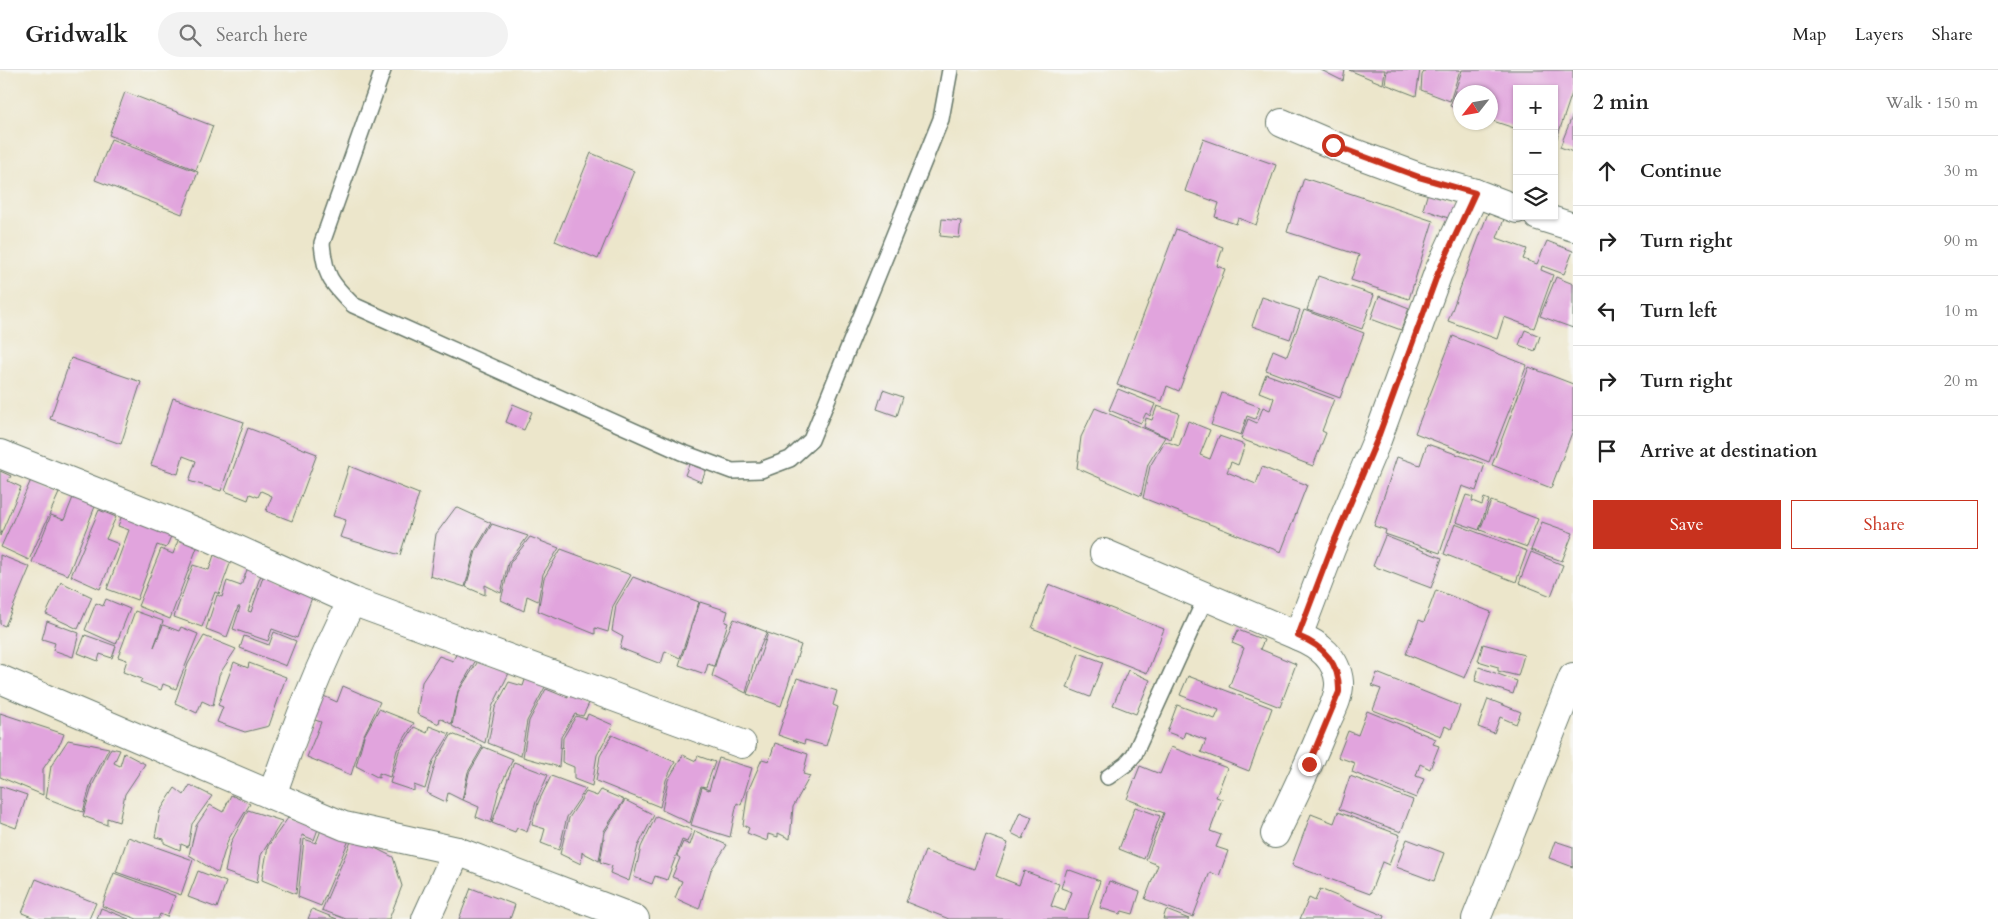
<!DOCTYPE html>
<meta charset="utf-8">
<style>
:root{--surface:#fff;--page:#f2f2f2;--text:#222;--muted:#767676;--line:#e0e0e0;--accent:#c8321e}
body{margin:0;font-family:Cardo,serif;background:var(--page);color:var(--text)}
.controls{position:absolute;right:15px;top:15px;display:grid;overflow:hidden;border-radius:0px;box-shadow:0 1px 4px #0004}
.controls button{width:45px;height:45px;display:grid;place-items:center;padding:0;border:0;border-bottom:1px solid var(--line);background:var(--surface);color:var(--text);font:25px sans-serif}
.compass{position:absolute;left:1453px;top:15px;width:45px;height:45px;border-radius:50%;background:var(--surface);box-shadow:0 1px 4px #0004;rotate:239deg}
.stop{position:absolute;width:15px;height:15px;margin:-11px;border:4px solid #c8321e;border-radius:50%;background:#fff}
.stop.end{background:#c8321e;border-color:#fff;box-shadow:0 1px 5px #0008}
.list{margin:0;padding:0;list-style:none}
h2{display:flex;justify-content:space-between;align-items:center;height:65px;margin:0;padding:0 20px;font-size:21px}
h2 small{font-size:16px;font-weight:400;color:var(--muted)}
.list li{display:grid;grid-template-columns:32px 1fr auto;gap:15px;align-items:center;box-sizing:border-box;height:70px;padding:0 20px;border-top:1px solid var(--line)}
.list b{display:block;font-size:19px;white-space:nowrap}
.list em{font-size:16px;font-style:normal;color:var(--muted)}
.actions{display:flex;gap:10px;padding:15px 20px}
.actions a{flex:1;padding:11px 0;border:1px solid var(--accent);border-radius:0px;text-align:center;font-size:18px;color:var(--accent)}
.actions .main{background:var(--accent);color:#fff}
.icon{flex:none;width:28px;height:28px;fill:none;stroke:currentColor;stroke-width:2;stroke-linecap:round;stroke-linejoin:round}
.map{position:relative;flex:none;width:1573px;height:849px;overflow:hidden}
header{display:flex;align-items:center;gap:30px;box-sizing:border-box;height:70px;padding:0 25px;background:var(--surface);border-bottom:1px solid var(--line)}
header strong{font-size:24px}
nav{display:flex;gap:28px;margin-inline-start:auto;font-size:18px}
.search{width:350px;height:45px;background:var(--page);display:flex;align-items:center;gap:12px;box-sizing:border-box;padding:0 18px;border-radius:28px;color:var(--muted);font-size:19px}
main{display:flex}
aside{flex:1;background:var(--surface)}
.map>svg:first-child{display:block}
</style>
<header>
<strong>Gridwalk</strong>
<div class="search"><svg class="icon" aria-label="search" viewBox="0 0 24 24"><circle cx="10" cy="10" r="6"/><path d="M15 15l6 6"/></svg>Search here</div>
<nav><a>Map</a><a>Layers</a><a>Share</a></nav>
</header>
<main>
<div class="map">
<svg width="1573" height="849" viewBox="0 0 1573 849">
<rect width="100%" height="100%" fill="#f6f6f2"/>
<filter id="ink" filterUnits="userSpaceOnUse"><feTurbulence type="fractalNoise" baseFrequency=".02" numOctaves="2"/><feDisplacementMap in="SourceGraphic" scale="10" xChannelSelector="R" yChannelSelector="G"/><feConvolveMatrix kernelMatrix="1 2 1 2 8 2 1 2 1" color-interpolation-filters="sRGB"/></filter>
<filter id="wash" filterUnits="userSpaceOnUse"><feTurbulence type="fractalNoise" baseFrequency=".0096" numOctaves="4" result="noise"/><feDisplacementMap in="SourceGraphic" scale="20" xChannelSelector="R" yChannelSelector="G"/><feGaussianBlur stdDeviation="1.12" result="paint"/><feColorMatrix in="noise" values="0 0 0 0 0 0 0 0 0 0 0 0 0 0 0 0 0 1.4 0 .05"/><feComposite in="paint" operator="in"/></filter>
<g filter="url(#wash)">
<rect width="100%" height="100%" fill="#ece6cb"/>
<g id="blocks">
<!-- building -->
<g fill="#e1a4dd">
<path d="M 1321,0 L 1345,0 L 1343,11 Z"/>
<path d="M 1349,0 L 1385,0 L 1383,14 Z"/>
<path d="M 1387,0 L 1420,0 L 1416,26 L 1385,14 Z"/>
<path d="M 1425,0 L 1460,0 L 1450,31 L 1421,20 L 1422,5 Z"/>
<path d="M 1462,0 L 1573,0 L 1573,20 L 1555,74 L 1554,19 L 1517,19 L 1517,59 L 1490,50 L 1490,22 L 1460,22 L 1460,40 L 1450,36 Z"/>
<path d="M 125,22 L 213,56 L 196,100 L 109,65 Z"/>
<path d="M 1573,44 L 1573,82 L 1560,77 Z"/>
<path d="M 111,69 L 198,102 L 182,144 L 95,110 Z"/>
<path d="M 1203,69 L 1276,95 L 1256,155 L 1238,148 L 1236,154 L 1215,147 L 1219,133 L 1185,121 Z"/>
<path d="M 591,83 L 634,101 L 598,189 L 555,171 Z"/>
<path d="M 1304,108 L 1433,151 L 1409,229 L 1351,210 L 1359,185 L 1287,162 Z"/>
<path d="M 1428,122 L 1456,130 L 1451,149 L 1423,139 Z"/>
<path d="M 1488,143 L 1504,149 L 1497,168 L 1527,179 L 1523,189 L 1537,194 L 1547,171 L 1573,181 L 1564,204 L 1542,196 L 1541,200 L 1553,205 L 1534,258 L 1504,247 L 1497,269 L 1448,251 Z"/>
<path d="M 942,149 L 961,151 L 959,168 L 940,166 Z"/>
<path d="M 1176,159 L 1223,177 L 1217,196 L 1225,199 L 1179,321 L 1167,316 L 1162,331 L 1117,315 Z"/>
<path d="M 1318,206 L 1374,225 L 1362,259 L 1307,240 Z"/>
<path d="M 1556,207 L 1573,214 L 1573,258 L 1540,246 Z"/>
<path d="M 1379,226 L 1409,238 L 1401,260 L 1371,249 Z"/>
<path d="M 1262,227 L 1300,240 L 1290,269 L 1252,256 Z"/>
<path d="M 1304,240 L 1364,263 L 1340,328 L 1266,300 L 1273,280 L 1287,286 Z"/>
<path d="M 1525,260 L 1540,266 L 1535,281 L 1519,275 Z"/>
<path d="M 1453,266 L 1527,295 L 1489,392 L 1415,363 Z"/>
<path d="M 71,288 L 141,312 L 121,374 L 50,349 Z"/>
<path d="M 1529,297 L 1573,314 L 1573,360 L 1551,418 L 1492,395 Z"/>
<path d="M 1266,304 L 1334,329 L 1322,361 L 1326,363 L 1313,396 L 1241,369 L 1248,349 L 1257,353 L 1263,337 L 1270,340 L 1274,328 L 1259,322 Z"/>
<path d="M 1118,319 L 1155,334 L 1150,346 L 1146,343 L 1141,353 L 1109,340 Z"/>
<path d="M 883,320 L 903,327 L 897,346 L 877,339 Z"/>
<path d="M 1222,323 L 1260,337 L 1255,349 L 1247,346 L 1241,365 L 1211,355 Z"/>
<path d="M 173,328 L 244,352 L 221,421 L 189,411 L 196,391 L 183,386 L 178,404 L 151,395 Z"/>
<path d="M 513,334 L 532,342 L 524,360 L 506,352 Z"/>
<path d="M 1157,336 L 1179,343 L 1171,369 L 1144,357 L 1146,348 L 1152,350 Z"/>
<path d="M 1095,338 L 1165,367 L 1148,394 L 1141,426 L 1077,398 L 1081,367 Z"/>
<path d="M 1188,351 L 1210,360 L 1200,385 L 1210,389 L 1219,366 L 1245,375 L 1238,395 L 1231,392 L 1227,402 L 1256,414 L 1262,397 L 1307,415 L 1281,482 L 1143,428 L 1150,396 L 1165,371 L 1179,376 Z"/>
<path d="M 248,358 L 317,384 L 292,451 L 266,441 L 272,426 L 261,421 L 258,427 L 250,424 L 248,430 L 225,421 Z"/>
<path d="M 1427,374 L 1485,394 L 1476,421 L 1462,416 L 1440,483 L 1385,464 L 1386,460 L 1374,456 L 1397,387 L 1420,395 Z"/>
<path d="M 692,387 L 709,394 L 701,412 L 685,405 Z"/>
<path d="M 349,396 L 419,424 L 400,485 L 340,467 L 346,450 L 333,446 Z"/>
<path d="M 0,401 L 11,406 L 8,411 L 21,417 L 0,466 Z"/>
<path d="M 31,410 L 59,423 L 29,490 L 1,477 Z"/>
<path d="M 74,425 L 96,434 L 68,505 L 32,492 L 51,445 L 64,450 Z"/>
<path d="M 1466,425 L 1473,427 L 1472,431 L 1482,435 L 1484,428 L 1489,430 L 1479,460 L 1456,452 Z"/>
<path d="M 1491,431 L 1538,449 L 1527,477 L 1480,460 Z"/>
<path d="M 456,437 L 491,453 L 475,480 L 465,517 L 430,506 L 436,464 Z"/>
<path d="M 99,440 L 116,447 L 106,469 L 119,474 L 100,519 L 71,506 Z"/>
<path d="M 122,445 L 172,464 L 166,478 L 157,475 L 137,530 L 107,519 L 129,460 L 118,456 Z"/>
<path d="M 1542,452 L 1573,463 L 1562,491 L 1531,480 Z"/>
<path d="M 492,454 L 528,466 L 508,493 L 501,523 L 485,515 L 485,525 L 466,517 L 476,481 Z"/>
<path d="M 1455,454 L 1527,481 L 1516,512 L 1444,484 Z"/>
<path d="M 1385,466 L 1442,488 L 1431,518 L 1373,496 Z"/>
<path d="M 530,467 L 559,478 L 543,504 L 538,531 L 527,526 L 524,541 L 501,530 L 510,493 Z"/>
<path d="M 179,468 L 198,475 L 170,549 L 138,536 L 161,479 L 173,484 Z"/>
<path d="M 561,479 L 631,505 L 613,536 L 608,562 L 595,558 L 595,564 L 538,541 L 544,508 Z"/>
<path d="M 1531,482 L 1563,495 L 1551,526 L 1519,513 Z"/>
<path d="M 0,485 L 30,497 L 5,556 L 0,554 Z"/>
<path d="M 214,485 L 231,491 L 219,524 L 215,522 L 202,557 L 174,547 L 193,495 L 209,500 Z"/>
<path d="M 248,497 L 262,502 L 248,541 L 251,542 L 264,504 L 314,522 L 297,568 L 272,559 L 268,571 L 233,559 L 240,537 L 238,537 L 227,567 L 206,559 L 217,525 L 222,527 L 227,511 L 241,516 Z"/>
<path d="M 633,507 L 699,532 L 680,588 L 665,581 L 661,594 L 620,578 L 623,567 L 612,561 L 616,535 Z"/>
<path d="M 61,512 L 92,527 L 78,559 L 46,544 Z"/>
<path d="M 1049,514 L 1164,559 L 1147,603 L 1032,558 Z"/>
<path d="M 1436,520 L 1491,542 L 1465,608 L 1406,584 L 1419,550 L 1424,552 Z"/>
<path d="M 106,529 L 130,539 L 116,574 L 85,560 L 96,533 L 103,536 Z"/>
<path d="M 700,532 L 728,541 L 725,552 L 728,553 L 714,596 L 708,594 L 705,604 L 679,595 Z"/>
<path d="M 135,541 L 163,551 L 154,577 L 163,555 L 179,561 L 181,557 L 198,564 L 176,619 L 163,614 L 161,620 L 140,612 L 142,609 L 123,602 L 127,590 L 118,587 Z"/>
<path d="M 734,549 L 767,562 L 754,591 L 746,623 L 712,606 L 720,579 Z"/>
<path d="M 47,551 L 79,563 L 73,587 L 53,580 L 55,573 L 42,569 Z"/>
<path d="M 1238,560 L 1264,570 L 1260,579 L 1296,594 L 1280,637 L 1229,617 L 1244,578 L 1232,573 Z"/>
<path d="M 274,562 L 296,571 L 286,596 L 240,578 L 244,566 L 269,575 Z"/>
<path d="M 768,563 L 801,575 L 781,636 L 747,624 Z"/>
<path d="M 85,565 L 116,576 L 112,588 L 100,584 L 98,591 L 78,583 Z"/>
<path d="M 204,566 L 236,579 L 219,605 L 213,636 L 202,631 L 197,643 L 175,633 L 188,594 Z"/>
<path d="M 1483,574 L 1524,585 L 1518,606 L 1498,601 L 1498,597 L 1478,591 Z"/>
<path d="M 458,580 L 476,590 L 458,621 L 451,654 L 440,648 L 439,654 L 417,644 L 422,612 L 439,586 L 453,591 Z"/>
<path d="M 1079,583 L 1103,592 L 1090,627 L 1067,618 Z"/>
<path d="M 479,590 L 509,603 L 492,637 L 485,673 L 452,656 L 458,622 Z"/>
<path d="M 234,592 L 248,598 L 249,593 L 286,607 L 269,656 L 245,662 L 217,652 L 223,637 L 218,635 Z"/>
<path d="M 1479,597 L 1517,611 L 1513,624 L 1475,611 Z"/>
<path d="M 1128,600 L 1150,610 L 1136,644 L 1113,635 Z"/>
<path d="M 1377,603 L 1460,636 L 1451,659 L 1445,656 L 1441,666 L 1373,640 L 1381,619 L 1372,616 Z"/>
<path d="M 1188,606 L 1272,638 L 1249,701 L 1201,682 L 1206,670 L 1185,662 L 1183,668 L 1167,662 L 1177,635 L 1215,649 L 1219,640 L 1180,625 Z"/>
<path d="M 526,607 L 545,617 L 527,651 L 521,686 L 488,673 L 495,638 L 509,612 L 523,616 Z"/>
<path d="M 797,608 L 837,621 L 833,635 L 838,637 L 826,676 L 805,670 L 804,674 L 778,665 Z"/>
<path d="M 343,616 L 380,632 L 363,667 L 351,705 L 307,687 L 321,652 L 309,648 L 319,624 L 337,632 Z"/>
<path d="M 546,619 L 568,628 L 568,623 L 590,631 L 583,646 L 575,644 L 561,667 L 559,697 L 523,687 L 529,651 Z"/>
<path d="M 1488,629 L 1521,642 L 1516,654 L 1500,647 L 1494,663 L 1478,657 Z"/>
<path d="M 379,639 L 414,653 L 397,680 L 390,707 L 379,703 L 379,708 L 356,696 L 364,666 Z"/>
<path d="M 1367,641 L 1436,669 L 1433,674 L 1439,676 L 1430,699 L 1420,694 L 1416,706 L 1424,709 L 1416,728 L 1352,702 L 1355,693 L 1338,687 L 1348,661 L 1358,665 Z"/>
<path d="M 0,643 L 64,664 L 61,672 L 43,699 L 43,725 L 0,707 Z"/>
<path d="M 588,644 L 613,655 L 597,685 L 592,716 L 574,709 L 574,697 L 562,692 L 563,668 L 576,646 L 586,649 Z"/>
<path d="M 429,656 L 450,664 L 433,691 L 425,719 L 414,715 L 414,721 L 390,713 L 399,681 L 414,657 L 427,663 Z"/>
<path d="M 452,664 L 483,676 L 468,702 L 462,730 L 448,723 L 446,732 L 427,723 L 436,691 Z"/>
<path d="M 612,665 L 675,692 L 666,710 L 660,737 L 596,711 L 600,686 Z"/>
<path d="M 68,670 L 109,678 L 91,713 L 83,742 L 46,728 L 51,696 Z"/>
<path d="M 775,673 L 808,684 L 803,704 L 810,706 L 793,737 L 790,769 L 778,763 L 778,767 L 768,764 L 767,771 L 747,763 L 749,758 L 743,755 L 748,721 L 762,689 L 769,691 Z"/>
<path d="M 484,677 L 513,689 L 499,719 L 491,753 L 476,747 L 479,737 L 463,730 L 469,703 Z"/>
<path d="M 1171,677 L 1227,698 L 1216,727 L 1222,729 L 1210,761 L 1221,765 L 1216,777 L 1228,781 L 1219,806 L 1210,802 L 1193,847 L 1145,829 L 1158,795 L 1146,790 L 1164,743 L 1127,729 L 1140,696 L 1160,704 Z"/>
<path d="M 111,678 L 120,680 L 114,693 L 120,696 L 124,683 L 145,694 L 125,724 L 119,752 L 107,748 L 107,755 L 83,746 L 93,714 Z"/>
<path d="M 683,685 L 696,691 L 698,686 L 715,692 L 706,717 L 701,716 L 690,753 L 662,740 L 668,710 Z"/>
<path d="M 719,688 L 752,698 L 741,735 L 737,733 L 730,767 L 691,755 L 702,717 L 709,720 Z"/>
<path d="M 514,692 L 548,705 L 536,732 L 527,762 L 517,758 L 515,762 L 492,753 Z"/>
<path d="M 551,706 L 586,719 L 567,747 L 559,780 L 541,773 L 545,759 L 532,755 L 538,733 Z"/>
<path d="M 1350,706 L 1413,730 L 1401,762 L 1339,739 Z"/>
<path d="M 190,715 L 212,726 L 192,754 L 188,777 L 181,774 L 180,780 L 164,773 L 164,769 L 155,767 L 160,741 L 175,718 L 184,725 Z"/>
<path d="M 0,716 L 27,725 L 16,758 L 0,752 Z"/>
<path d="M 601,720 L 624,730 L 604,761 L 599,791 L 582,782 L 581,794 L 560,784 L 569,748 L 586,722 L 597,726 Z"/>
<path d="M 231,725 L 250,734 L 228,770 L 218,803 L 189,785 L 196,756 L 210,735 L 223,742 Z"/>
<path d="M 625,730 L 654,745 L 638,776 L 629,811 L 610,803 L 612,796 L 600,792 L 605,762 Z"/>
<path d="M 1135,737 L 1160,746 L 1144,789 L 1119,779 Z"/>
<path d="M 248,740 L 282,751 L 261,785 L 257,813 L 225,802 L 231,772 Z"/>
<path d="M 1020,742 L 1032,747 L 1023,769 L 1011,763 Z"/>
<path d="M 1338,742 L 1400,765 L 1389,795 L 1382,792 L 1370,824 L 1292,795 L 1311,744 L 1334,753 Z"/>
<path d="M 656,746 L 692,760 L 687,772 L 682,770 L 667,810 L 655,806 L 652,814 L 634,807 L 641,777 Z"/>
<path d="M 288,748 L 318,759 L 314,770 L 302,765 L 296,824 L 262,810 L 268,776 Z"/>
<path d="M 321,760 L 349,770 L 321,836 L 298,827 L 304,769 L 316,773 Z"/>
<path d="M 695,761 L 727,775 L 711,800 L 699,839 L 675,828 L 682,811 L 672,807 L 680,788 L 677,786 L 683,772 L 690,775 Z"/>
<path d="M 986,765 L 1008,773 L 996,806 L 1019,815 L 1024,801 L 1059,814 L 1051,836 L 1065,841 L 1072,822 L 1061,818 L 1067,799 L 1100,811 L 1087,849 L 949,849 L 906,832 L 925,781 L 974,799 Z"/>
<path d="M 128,767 L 193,790 L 181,825 L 116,802 Z"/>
<path d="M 353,767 L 393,787 L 402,816 L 389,849 L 346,849 L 322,840 Z"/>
<path d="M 1407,769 L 1444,783 L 1434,811 L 1396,797 Z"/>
<path d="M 1555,771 L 1573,777 L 1573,797 L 1549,788 Z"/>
<path d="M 198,801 L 226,812 L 217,838 L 188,827 Z"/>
<path d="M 114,803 L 175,826 L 167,847 L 160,844 L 158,849 L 137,849 L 102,836 Z"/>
<path d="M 36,809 L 96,833 L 89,849 L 37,849 L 22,843 Z"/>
<path d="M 1109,811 L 1140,822 L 1133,844 L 1122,841 L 1120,844 L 1100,838 Z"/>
<path d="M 471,818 L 515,835 L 510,849 L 459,849 Z"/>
<path d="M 1320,819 L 1385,846 L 1384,849 L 1300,849 L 1309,828 L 1315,831 Z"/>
<path d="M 101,838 L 129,849 L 97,849 Z"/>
<path d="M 312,839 L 337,849 L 308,849 Z"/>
<path d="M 1166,840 L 1189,849 L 1163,849 Z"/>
</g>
</g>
</g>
<g filter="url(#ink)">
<use href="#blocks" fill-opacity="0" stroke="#677869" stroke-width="1"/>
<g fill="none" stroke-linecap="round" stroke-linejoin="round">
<defs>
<g id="service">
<path d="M 383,0 L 322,173 C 325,206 330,212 353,235 L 681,382 L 732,401 L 761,400 L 790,389 L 811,370 L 941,49 L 950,0"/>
<path d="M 1108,707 L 1126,694 L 1134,685 L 1206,527"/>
</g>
<g id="minor">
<path d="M 1282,53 L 1333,75 L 1419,107 L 1475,123 L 1517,139"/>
<path d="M 1538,146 L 1573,157"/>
<path d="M 0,384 L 205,465 L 352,531 L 742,674"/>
<path d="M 1104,483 L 1298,566"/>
<path d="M 0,609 L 344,756 L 457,781 L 635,849"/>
<path d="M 272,725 C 296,657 319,595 352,531"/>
<path d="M 1275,764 C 1293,728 1310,692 1325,655 C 1331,642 1340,626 1339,612 C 1337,588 1318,574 1298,566 L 1331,479 L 1377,370 L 1438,203 L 1475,123"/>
<path d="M 426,849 L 457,781"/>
<path d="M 1476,849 L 1573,607"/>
</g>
</defs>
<!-- service casing -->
<use href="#service" stroke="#677869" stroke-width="18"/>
<!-- minor casing -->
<use href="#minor" stroke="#677869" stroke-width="30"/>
<!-- service -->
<use href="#service" stroke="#fff" stroke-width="15"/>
<!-- minor -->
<use href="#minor" stroke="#fff" stroke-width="28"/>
</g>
</g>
<g fill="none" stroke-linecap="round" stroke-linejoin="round" filter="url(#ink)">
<!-- route -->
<path stroke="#c8321e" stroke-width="6" d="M 1309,694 L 1339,622 C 1340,592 1323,576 1298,566 L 1331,479 L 1377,370 L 1438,203 L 1475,123 L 1419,107 L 1333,75"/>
</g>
</svg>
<div class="controls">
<button>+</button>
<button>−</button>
<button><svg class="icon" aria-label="layers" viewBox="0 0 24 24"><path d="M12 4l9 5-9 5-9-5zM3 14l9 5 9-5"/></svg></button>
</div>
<svg class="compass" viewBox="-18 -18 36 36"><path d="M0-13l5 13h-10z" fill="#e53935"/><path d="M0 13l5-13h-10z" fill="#767676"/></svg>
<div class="stop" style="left:1333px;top:75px"></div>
<div class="stop end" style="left:1309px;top:694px"></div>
</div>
<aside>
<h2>2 min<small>Walk · 150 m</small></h2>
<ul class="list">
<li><svg class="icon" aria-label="ahead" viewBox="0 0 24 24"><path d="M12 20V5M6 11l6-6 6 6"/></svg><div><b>Continue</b></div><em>30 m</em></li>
<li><svg class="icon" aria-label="right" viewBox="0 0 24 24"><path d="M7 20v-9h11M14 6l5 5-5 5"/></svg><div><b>Turn right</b></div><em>90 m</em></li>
<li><svg class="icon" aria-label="left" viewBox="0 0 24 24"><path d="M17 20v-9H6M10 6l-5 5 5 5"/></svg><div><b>Turn left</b></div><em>10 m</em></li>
<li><svg class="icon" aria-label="right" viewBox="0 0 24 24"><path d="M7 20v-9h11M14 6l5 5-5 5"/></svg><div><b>Turn right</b></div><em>20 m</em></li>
<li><svg class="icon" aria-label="arrive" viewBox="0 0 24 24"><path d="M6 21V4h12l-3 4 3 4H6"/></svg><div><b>Arrive at destination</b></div></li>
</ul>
<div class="actions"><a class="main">Save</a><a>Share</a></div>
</aside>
</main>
